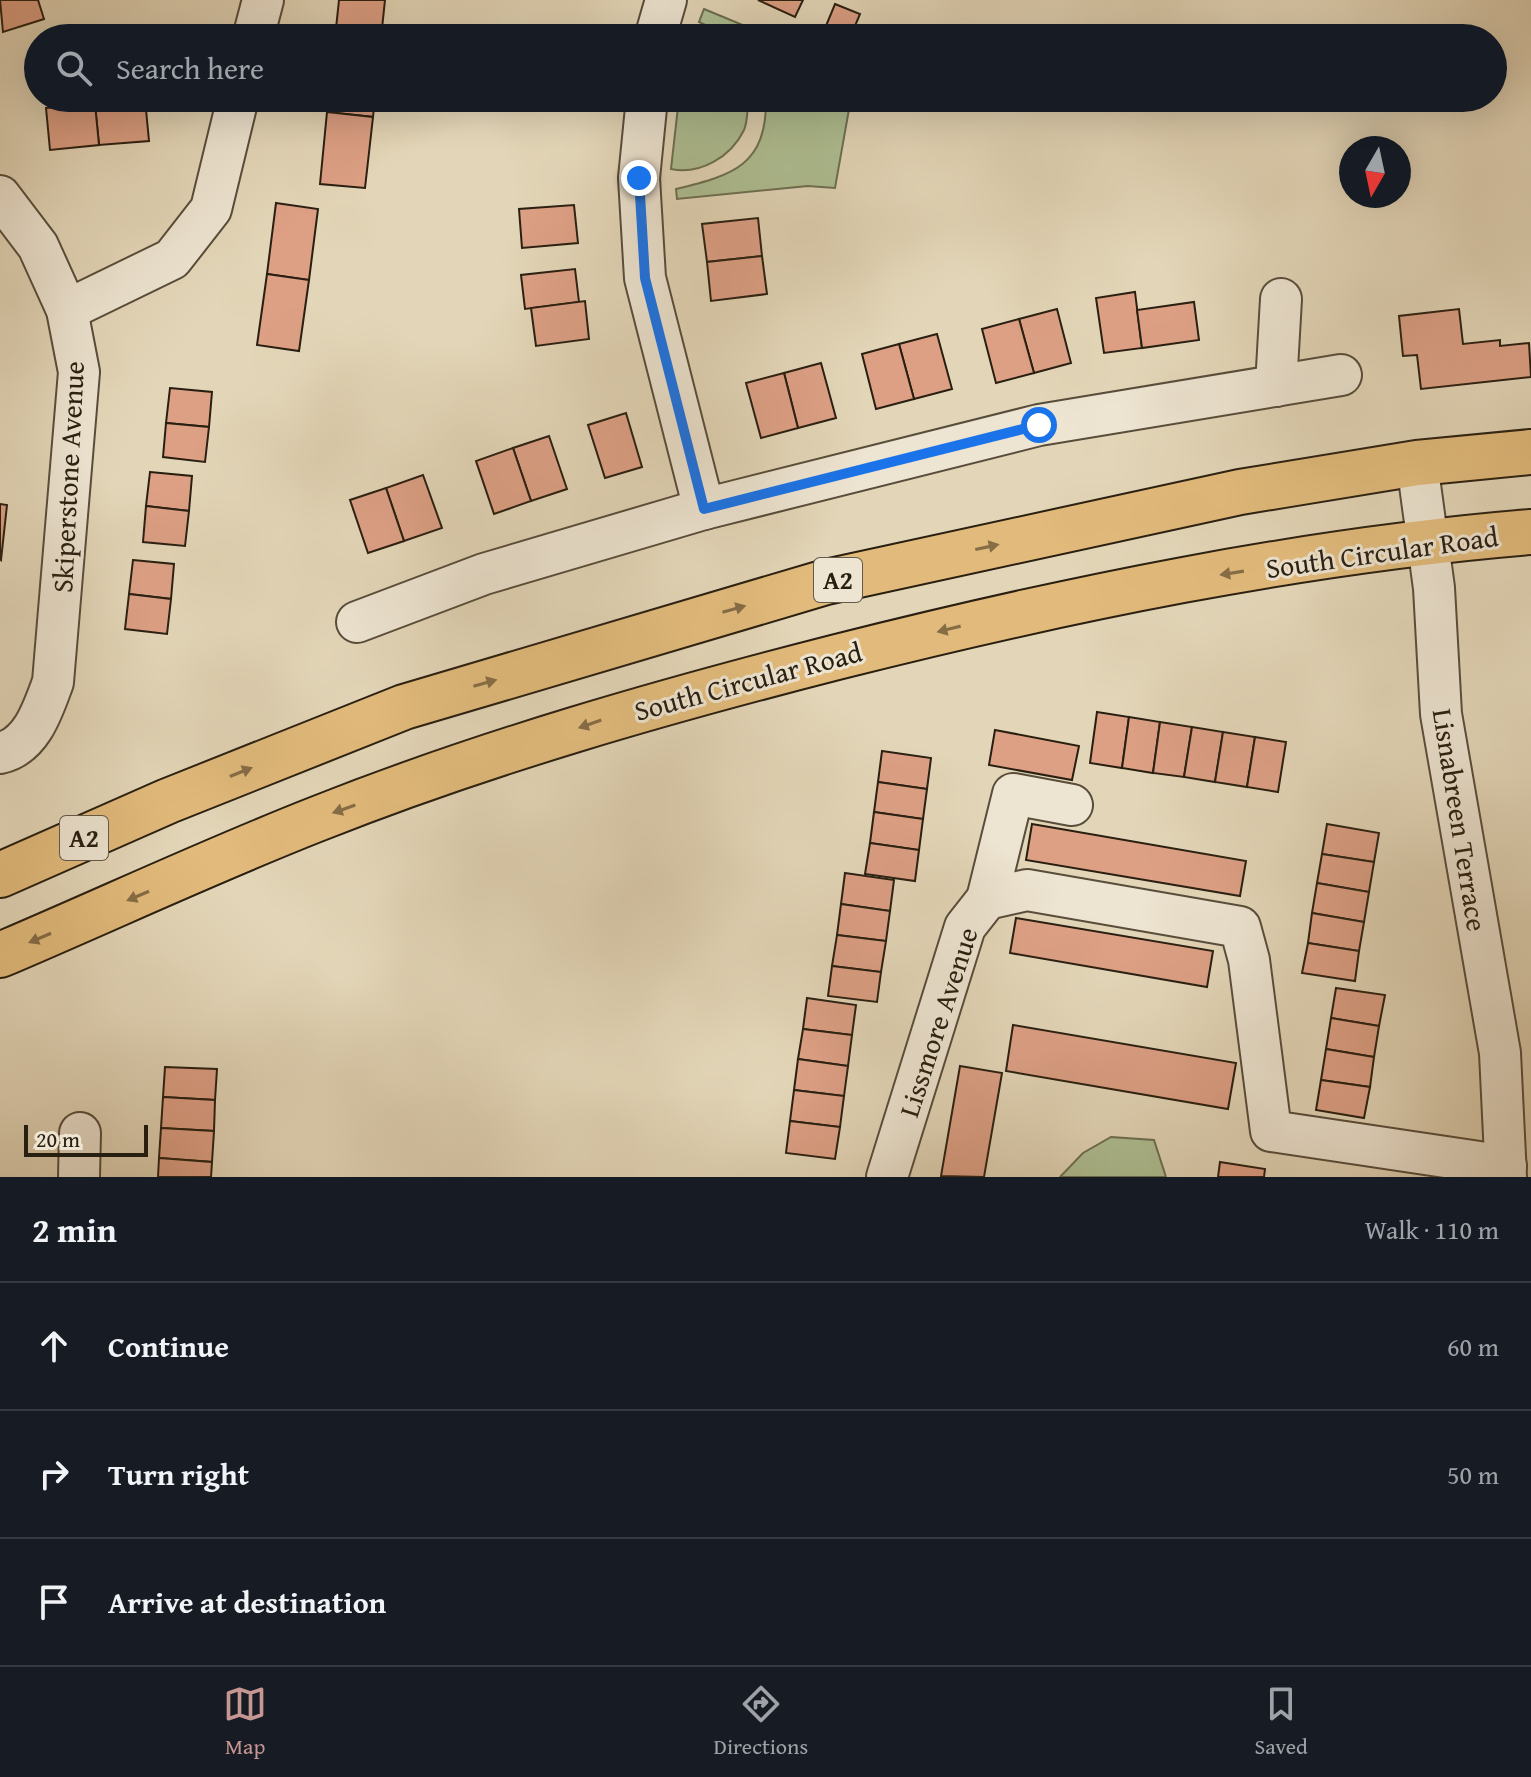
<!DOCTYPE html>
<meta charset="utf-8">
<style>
:root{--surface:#171b24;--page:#242831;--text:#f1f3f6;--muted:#9ea1a6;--line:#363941;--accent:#c59692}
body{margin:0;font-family:"Gentium Book Plus",serif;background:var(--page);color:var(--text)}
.compass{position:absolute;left:1339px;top:136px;width:72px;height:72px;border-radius:50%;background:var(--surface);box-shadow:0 8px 32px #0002;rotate:189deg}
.scale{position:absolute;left:24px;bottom:20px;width:124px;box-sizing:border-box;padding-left:8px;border:4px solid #291f11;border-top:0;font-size:22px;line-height:28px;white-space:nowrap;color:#291f11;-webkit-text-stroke:6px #ede4d1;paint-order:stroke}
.stop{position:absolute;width:24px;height:24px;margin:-18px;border:6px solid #1a73e8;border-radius:50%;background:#fff}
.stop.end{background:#1a73e8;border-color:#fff;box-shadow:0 2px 8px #0008}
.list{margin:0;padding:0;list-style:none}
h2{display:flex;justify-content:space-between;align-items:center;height:104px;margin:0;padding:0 32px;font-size:34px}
h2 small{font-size:26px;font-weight:400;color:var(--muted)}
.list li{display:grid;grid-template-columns:52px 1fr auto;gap:24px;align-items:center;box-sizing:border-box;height:128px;padding:0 32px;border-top:2px solid var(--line)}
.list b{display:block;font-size:30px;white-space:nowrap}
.list em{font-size:26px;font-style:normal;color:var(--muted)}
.icon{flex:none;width:44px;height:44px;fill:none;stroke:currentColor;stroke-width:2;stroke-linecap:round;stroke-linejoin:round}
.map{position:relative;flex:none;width:1531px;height:1177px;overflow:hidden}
.search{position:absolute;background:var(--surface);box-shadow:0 8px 32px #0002;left:24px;right:24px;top:24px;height:88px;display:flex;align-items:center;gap:20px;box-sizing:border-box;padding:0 28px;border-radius:44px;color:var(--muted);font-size:30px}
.sheet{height:488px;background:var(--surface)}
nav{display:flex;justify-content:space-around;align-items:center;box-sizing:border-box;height:112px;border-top:2px solid var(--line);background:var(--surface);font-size:22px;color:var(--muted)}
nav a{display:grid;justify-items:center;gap:4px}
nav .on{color:var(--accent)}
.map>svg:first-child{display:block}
</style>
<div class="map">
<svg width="1531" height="1177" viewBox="0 0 1531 1177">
<rect width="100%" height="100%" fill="#e3d6b8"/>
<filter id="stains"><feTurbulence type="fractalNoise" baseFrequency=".0025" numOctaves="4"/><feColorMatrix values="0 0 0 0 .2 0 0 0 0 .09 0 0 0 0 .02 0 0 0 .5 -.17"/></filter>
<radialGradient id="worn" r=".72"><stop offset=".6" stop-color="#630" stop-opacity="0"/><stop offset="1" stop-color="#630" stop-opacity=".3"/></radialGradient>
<!-- green -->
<g fill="#aebf93" stroke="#6c6f52" stroke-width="2">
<path d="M 704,9 L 774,38 L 732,38 L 699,22 Z"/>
<path d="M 679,98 L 749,98 C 747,107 748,121 744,130 C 731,157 700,175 671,169 Z"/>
<path d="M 766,98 L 851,98 L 835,188 L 808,186 L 677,199 L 676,189 C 733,175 767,166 766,98 Z"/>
<path d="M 1111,1137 L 1154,1140 L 1166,1177 L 1060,1177 L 1083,1153 Z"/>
</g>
<!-- building -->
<g fill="#dda085" stroke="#291f11" stroke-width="2">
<path d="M 0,0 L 38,0 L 44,19 L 3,32 Z"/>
<path d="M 339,0 L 385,0 L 381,38 L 335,38 Z"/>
<path d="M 758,0 L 803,0 L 795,17 Z"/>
<path d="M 835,4 L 860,14 L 850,38 L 821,38 Z"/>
<path d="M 329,98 L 375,98 L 373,117 L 327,112 Z"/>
<path d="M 145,99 L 149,141 L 99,145 L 95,104 Z"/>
<path d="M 95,104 L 99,145 L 50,150 L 46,108 Z"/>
<path d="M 327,112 L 373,117 L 365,188 L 320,184 Z"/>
<path d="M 276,203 L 318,209 L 309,280 L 267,274 Z"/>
<path d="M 574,205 L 578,243 L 522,248 L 519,209 Z"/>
<path d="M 758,218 L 762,256 L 707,262 L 702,224 Z"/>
<path d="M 762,256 L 767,294 L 711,301 L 707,262 Z"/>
<path d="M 575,269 L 579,302 L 525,309 L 521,275 Z"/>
<path d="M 267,274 L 309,280 L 299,351 L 257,345 Z"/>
<path d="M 1135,292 L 1142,348 L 1104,353 L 1096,298 Z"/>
<path d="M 585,301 L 589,339 L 536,346 L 531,308 Z"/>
<path d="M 1194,302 L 1199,340 L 1142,348 L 1137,310 Z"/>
<path d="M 1057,309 L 1071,363 L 1034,373 L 1019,319 Z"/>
<path d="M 1459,309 L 1463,344 L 1500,340 L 1500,346 L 1529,343 L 1531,377 L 1421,389 L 1417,355 L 1403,356 L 1399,316 Z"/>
<path d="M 1019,319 L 1034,373 L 996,383 L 982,329 Z"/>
<path d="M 937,334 L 952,389 L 914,399 L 899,344 Z"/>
<path d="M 899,344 L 914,399 L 876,409 L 862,354 Z"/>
<path d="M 821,363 L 836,418 L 798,428 L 784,373 Z"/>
<path d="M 784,373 L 798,428 L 761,438 L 746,383 Z"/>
<path d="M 170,388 L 212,392 L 209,427 L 166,423 Z"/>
<path d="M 626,413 L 642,467 L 605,478 L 588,425 Z"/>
<path d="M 166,423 L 209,427 L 205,462 L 163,457 Z"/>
<path d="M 549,436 L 567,489 L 531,501 L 513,448 Z"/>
<path d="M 513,448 L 531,501 L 494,514 L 476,461 Z"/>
<path d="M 150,472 L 192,476 L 189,511 L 146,506 Z"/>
<path d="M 423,475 L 442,528 L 404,541 L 386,488 Z"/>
<path d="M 386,488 L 404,541 L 368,553 L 350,500 Z"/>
<path d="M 0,504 L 7,505 L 1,560 L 0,559 Z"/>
<path d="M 146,506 L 189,511 L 185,546 L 143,542 Z"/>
<path d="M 133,560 L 174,564 L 171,599 L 129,594 Z"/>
<path d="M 129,594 L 171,599 L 167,634 L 125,629 Z"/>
<path d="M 1097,712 L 1129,717 L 1122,768 L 1090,763 Z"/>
<path d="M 1129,717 L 1160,722 L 1153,773 L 1122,768 Z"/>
<path d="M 1160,722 L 1192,727 L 1184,777 L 1153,773 Z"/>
<path d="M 1192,727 L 1223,732 L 1215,782 L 1184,777 Z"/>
<path d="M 995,730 L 1079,746 L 1072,780 L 989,765 Z"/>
<path d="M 1223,732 L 1255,737 L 1247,787 L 1215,782 Z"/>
<path d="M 1255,737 L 1286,742 L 1278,792 L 1247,787 Z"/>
<path d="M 882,751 L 931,758 L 927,789 L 878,782 Z"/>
<path d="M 878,782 L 927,789 L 923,819 L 874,812 Z"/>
<path d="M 874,812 L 923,819 L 919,850 L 870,843 Z"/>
<path d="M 1032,824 L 1246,861 L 1240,896 L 1026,860 Z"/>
<path d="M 1327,824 L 1379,833 L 1374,862 L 1322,854 Z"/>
<path d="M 870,843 L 919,850 L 915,881 L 865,874 Z"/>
<path d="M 1322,854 L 1374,862 L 1369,892 L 1317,883 Z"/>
<path d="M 845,873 L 894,880 L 890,911 L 841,904 Z"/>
<path d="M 1317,883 L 1369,892 L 1364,922 L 1312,913 Z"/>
<path d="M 841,904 L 890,911 L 886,941 L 837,935 Z"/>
<path d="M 1312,913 L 1364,922 L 1359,951 L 1308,943 Z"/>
<path d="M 1016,918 L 1213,951 L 1207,987 L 1010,953 Z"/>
<path d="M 837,935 L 886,941 L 881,972 L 832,966 Z"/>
<path d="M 1308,943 L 1359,951 L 1355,981 L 1302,973 Z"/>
<path d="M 832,966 L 881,972 L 877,1002 L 828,996 Z"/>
<path d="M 1336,988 L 1385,995 L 1379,1026 L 1331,1018 Z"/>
<path d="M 807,998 L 856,1005 L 852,1035 L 803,1029 Z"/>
<path d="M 1331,1018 L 1379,1026 L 1374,1057 L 1326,1049 Z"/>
<path d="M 1013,1025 L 1236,1063 L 1228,1109 L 1006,1071 Z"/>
<path d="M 803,1029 L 852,1035 L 848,1066 L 798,1059 Z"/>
<path d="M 1326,1049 L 1374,1057 L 1370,1087 L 1321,1080 Z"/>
<path d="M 798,1059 L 848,1066 L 844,1096 L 794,1090 Z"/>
<path d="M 960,1066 L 1002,1073 L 984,1177 L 941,1176 Z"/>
<path d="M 165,1067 L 217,1069 L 215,1100 L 163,1097 Z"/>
<path d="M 1321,1080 L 1370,1087 L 1364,1118 L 1316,1110 Z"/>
<path d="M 794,1090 L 844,1096 L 840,1127 L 790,1121 Z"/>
<path d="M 163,1097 L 215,1100 L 214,1131 L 161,1128 Z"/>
<path d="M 790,1121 L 840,1127 L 835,1159 L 786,1153 Z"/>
<path d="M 161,1128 L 214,1131 L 212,1162 L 159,1158 Z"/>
<path d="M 159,1158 L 212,1162 L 211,1177 L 158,1177 Z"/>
<path d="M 1220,1162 L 1265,1169 L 1264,1177 L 1218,1177 Z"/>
</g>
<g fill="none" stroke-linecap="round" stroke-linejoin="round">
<defs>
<g id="minor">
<path d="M 253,38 L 263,0"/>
<path d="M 655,38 L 666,0"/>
<path d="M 0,196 L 38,246 L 67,310 L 79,372 L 53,682 C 43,709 32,746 0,753"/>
<path d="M 67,310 L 172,259 L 211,209 L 238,98"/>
<path d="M 1276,386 L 1281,299"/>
<path d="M 1417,463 L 1434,588 L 1441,714 L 1500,1053 L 1506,1177"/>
<path d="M 704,509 L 1039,425 L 1341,375"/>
<path d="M 357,622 L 484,574 L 704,509 L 645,278 L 639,178 L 647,98"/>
<path d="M 987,899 L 1013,794 L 1072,805"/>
<path d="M 79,1177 L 80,1133"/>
<path d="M 887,1177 L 965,927 L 987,899 L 1027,890 L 1240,927 L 1249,960 L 1271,1131 L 1506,1166"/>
</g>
<g id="highway">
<path d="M 0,875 L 168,801 L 404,707 L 826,582 L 1240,492 L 1417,463 L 1531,452"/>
<path d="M 0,955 C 106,910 210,861 317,819 C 486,752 661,702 837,657 C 1063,600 1299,551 1531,532"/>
</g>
</defs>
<!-- minor casing -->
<use href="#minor" stroke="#584d3b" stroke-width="44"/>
<!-- highway casing -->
<use href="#highway" stroke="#291f11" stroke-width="48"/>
<!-- minor -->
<use href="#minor" stroke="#ede4d1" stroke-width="40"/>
<!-- highway -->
<use href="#highway" stroke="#e2bb7c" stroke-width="44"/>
</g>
<!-- one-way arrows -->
<defs><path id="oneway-solid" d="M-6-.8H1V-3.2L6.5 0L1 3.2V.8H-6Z" transform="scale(2)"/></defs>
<g fill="#866d46">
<use href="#oneway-solid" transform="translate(987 547) rotate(-12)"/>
<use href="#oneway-solid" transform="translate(1232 573) rotate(171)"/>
<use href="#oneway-solid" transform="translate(734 609) rotate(-16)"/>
<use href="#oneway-solid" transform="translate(949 629) rotate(166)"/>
<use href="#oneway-solid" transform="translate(485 683) rotate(-16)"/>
<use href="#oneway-solid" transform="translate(590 724) rotate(161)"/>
<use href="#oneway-solid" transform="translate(241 772) rotate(-22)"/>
<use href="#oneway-solid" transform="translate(344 809) rotate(161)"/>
<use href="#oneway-solid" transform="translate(138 896) rotate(157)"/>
<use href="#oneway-solid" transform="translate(40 938) rotate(157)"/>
</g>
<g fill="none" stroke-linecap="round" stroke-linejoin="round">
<!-- route -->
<path stroke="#1a73e8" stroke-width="10" d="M 639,178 L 645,278 L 704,509 L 1039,425"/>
</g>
<g text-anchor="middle" stroke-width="6" stroke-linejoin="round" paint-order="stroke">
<!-- shield labels -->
<g fill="#ede4d1" stroke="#645a4b" stroke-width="2">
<rect x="814" y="558" width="48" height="44" rx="6"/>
<rect x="60" y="816" width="48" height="44" rx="6"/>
</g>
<g font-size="26" font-weight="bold" fill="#291f11">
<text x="838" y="589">A2</text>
<text x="84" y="847">A2</text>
</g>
<!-- street labels -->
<g font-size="28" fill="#291f11" stroke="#ede4d1">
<text transform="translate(68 477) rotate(-87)" y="10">Skiperstone Avenue</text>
<text transform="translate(1382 552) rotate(-8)" y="10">South Circular Road</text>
<text transform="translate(748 681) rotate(-15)" y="10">South Circular Road</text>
<text transform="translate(1460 820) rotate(81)" y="10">Lisnabreen Terrace</text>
<text transform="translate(938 1022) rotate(-72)" y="10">Lissmore Avenue</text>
</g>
</g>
<rect width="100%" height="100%" filter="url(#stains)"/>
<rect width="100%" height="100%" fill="url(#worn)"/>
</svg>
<svg class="compass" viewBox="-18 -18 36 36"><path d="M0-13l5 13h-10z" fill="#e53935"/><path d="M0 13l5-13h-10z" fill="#9ea1a6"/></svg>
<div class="scale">20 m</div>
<div class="stop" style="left:1039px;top:425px"></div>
<div class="stop end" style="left:639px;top:178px"></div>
<div class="search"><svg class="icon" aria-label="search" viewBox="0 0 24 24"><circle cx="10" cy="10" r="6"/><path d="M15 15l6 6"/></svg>Search here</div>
</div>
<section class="sheet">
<h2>2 min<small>Walk · 110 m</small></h2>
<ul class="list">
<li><svg class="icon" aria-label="ahead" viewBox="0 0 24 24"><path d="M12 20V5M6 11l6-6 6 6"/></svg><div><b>Continue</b></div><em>60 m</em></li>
<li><svg class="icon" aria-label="right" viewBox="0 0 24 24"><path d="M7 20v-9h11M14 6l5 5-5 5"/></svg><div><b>Turn right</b></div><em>50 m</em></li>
<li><svg class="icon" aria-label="arrive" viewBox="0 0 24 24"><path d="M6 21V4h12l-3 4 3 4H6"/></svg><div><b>Arrive at destination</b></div></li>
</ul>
</section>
<nav>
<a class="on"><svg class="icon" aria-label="map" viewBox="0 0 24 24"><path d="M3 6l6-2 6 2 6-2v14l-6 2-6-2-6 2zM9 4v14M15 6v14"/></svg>Map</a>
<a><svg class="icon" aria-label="directions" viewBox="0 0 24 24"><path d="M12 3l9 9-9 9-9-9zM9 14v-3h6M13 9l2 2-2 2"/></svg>Directions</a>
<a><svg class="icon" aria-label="saved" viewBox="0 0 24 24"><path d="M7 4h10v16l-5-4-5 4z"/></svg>Saved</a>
</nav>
